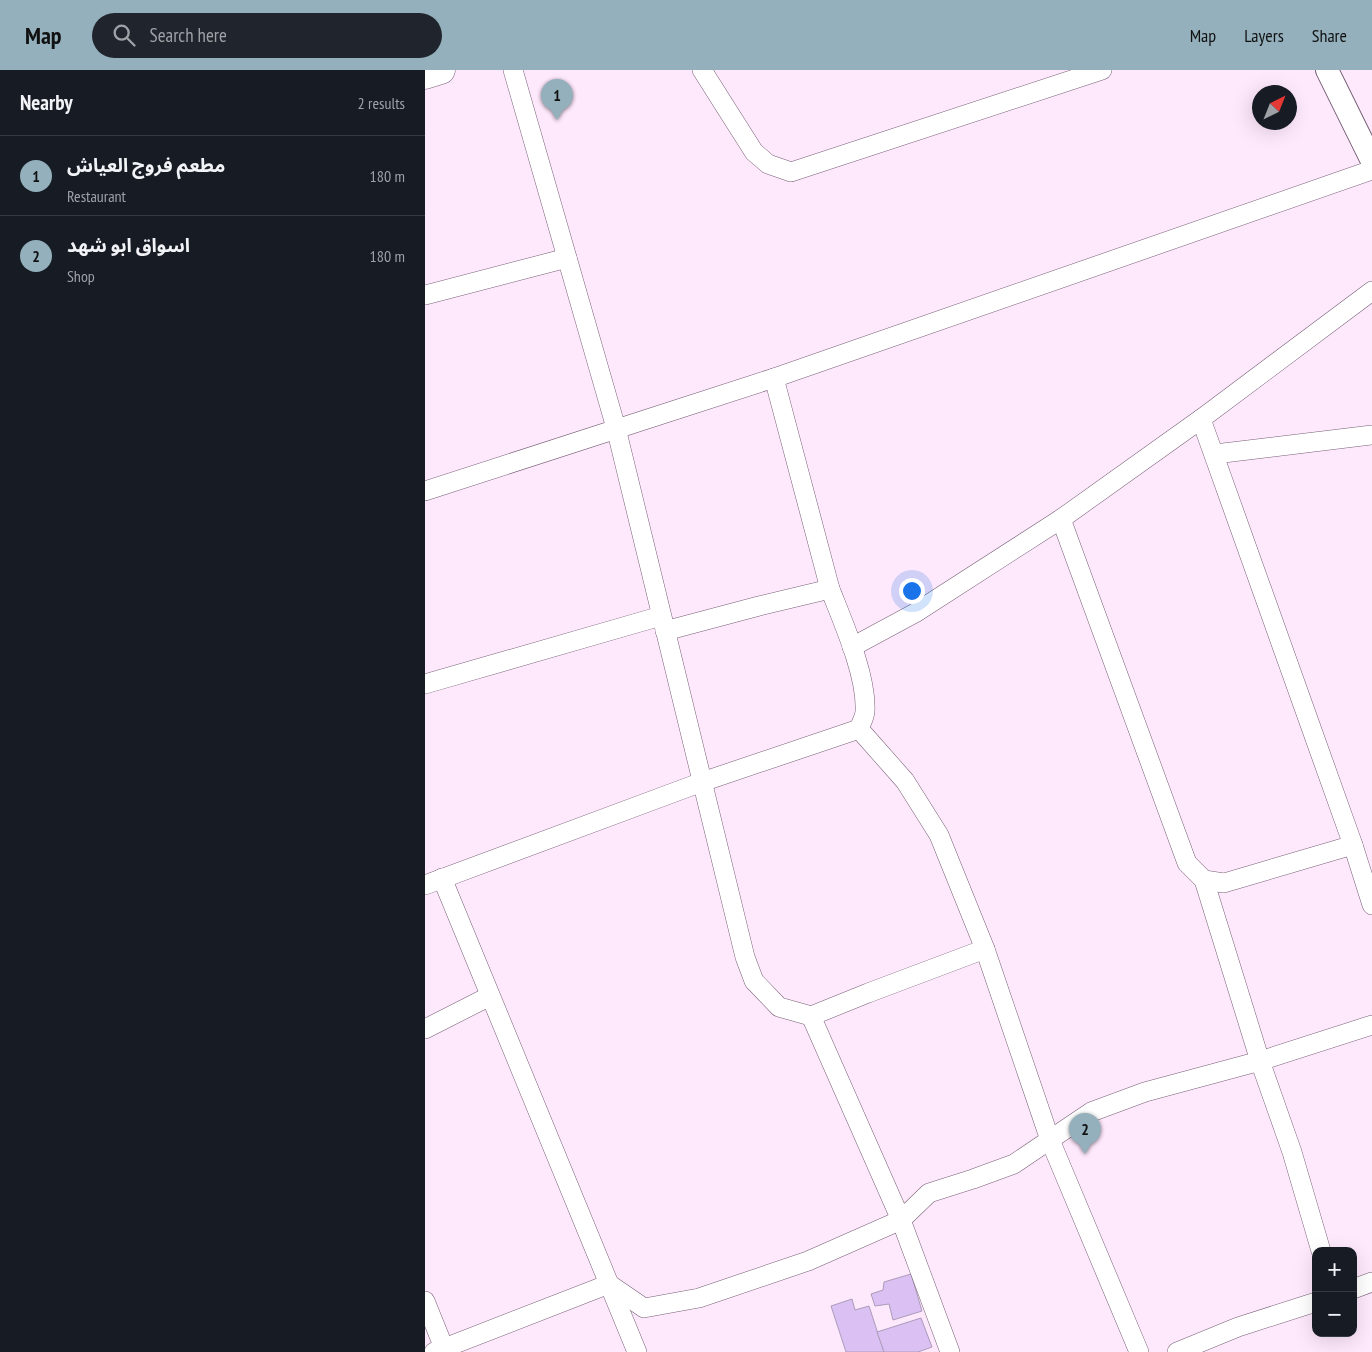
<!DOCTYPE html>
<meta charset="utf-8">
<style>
:root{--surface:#171b24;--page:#20242c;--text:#f1f3f6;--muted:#9ea1a6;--line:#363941;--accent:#93b0bc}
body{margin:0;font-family:"PT Sans Narrow","Noto Sans Arabic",sans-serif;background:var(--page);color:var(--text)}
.controls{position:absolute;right:15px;bottom:15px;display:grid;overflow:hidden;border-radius:10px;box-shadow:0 5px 20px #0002}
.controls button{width:45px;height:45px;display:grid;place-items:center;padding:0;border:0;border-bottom:1px solid var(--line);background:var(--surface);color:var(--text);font:25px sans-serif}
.compass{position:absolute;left:827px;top:15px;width:45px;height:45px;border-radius:50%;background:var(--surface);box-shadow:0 5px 20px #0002;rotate:43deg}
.you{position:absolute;left:486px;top:520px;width:18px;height:18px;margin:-12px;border:4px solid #fff;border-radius:50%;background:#1a73e8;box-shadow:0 0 0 8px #1a73e833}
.badge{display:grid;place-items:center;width:32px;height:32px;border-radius:50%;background:var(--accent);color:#111;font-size:16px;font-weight:700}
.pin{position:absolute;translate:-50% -41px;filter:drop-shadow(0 1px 2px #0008)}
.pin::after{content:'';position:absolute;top:26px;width:18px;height:15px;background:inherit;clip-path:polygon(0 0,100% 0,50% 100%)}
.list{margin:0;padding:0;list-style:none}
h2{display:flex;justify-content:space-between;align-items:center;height:65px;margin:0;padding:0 20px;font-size:21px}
h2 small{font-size:16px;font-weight:400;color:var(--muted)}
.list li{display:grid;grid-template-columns:32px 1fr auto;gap:15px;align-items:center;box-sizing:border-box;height:80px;padding:0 20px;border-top:1px solid var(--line)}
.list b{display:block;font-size:19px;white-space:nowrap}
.list p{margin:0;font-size:16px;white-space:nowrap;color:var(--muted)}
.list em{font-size:16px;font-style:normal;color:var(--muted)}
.icon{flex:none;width:28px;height:28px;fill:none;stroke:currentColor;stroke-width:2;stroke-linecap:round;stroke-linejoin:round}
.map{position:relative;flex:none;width:947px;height:1282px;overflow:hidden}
header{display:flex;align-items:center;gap:30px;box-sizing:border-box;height:70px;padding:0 25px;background:var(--accent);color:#111}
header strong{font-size:24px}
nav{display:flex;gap:28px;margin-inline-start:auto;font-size:18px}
.search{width:350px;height:45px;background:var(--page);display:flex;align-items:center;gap:12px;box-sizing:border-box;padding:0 18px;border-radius:28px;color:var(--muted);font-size:19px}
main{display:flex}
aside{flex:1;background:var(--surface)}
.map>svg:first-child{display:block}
</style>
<header>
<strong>Map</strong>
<div class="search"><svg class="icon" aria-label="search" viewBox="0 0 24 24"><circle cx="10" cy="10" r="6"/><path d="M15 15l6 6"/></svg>Search here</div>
<nav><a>Map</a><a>Layers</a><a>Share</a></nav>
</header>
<main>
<aside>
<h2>Nearby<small>2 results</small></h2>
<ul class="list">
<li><span class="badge">1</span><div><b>مطعم فروج العياش</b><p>Restaurant</p></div><em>180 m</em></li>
<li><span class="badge">2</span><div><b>اسواق ابو شهد</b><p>Shop</p></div><em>180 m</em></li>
</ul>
</aside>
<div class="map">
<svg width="947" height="1282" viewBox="0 0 947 1282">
<rect width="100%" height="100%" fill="#fee8fc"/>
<!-- building -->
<g fill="#dbc0f4" stroke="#ab9cb9">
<path d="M 486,1204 L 497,1241 L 468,1250 L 464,1234 L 450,1236 L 446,1224 L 458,1220 L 459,1212 Z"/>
<path d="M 427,1229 L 430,1240 L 444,1236 L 459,1282 L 421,1282 L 406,1236 Z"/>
<path d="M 496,1248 L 507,1277 L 493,1282 L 459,1282 L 452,1262 Z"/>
</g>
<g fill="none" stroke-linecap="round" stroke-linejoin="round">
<defs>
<g id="minor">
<path d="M 88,0 L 191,358 L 320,887 L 329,911 L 354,937 L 386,946 L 443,923 L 560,879"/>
<path d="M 277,0 L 329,82 L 343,94 L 366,102 L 677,0"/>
<path d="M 0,225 L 142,188"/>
<path d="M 349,308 L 405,519"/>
<path d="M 776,349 L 928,775 L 947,835"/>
<path d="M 790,384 L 947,365"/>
<path d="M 0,421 L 349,308 L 947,100"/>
<path d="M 636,449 L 762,793 L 779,810 L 799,813 L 928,775"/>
<path d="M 427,577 L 490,543 L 636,449 L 776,349 L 947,221"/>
<path d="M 0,614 L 236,546"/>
<path d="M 434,659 L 480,711 L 514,765 L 560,879 L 625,1070 L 714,1282"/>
<path d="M 17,808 L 212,1282"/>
<path d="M 779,810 L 835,991 L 867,1082 L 896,1181"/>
<path d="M 0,815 L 277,712 L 434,659 C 436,653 440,647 440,641 C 442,606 418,552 405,519 L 334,536 L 240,561"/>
<path d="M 386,946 L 476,1150 L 525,1282"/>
<path d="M 0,959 L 65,926"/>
<path d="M 928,1219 L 947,1212"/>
<path d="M 0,1231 L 19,1278"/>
<path d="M 9,1282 L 184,1214 L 219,1238 L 274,1228 L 383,1191 L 476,1150 L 504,1123 L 548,1109 L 589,1094 L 666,1042 L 720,1022 L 835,991 L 947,955"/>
<path d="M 752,1282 L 813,1257 L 891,1232"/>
</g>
<path id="tertiary" d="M 902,0 L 947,91"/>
<path id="trunk" d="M 0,5 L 16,0"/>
</defs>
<!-- minor casing -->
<use href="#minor" stroke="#776076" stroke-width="20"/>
<!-- tertiary casing -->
<use href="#tertiary" stroke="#776076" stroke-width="24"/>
<!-- trunk casing -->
<use href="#trunk" stroke="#776076" stroke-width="29"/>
<!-- minor -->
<use href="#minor" stroke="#fff" stroke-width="19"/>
<!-- tertiary -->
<use href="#tertiary" stroke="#fff" stroke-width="22"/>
<!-- trunk -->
<use href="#trunk" stroke="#fff" stroke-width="28"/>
</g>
</svg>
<div class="controls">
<button>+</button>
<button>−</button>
</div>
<svg class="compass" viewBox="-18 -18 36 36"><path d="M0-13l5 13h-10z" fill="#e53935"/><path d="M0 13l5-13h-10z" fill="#9ea1a6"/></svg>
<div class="you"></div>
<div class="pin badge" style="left:132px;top:50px">1</div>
<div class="pin badge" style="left:660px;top:1084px">2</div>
</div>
</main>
